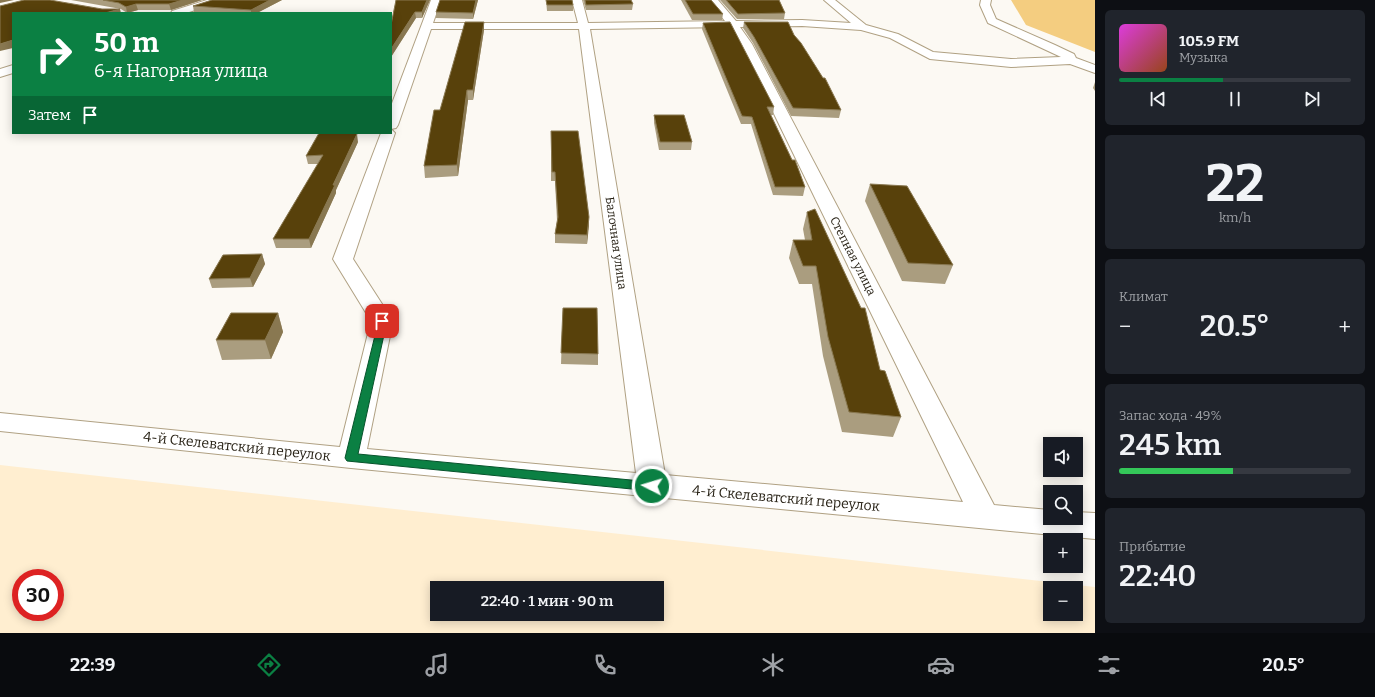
<!DOCTYPE html>
<html lang="ru">
<head>
<meta charset="utf-8">
<style>
	body { margin:0; font-family:Bitter,serif; background:#20242c; color:#f1f3f6; height:100vh; display:flex; flex-direction:column; font-size:15px; white-space:nowrap }
	* { box-sizing:border-box; margin:0 }
	p { font-size:13px; color:#9ea1a6 }
	.icon { flex:none; width:22px; height:22px; fill:none; stroke:currentColor; stroke-width:2; stroke-linecap:round; stroke-linejoin:round }
	.map { position:relative; flex:1; overflow:hidden }
	.details { display:flex; flex-direction:column; gap:10px; padding:10px; background:#0d0f14; width:280px }
	.details>* { flex:none }
	.guide { position:absolute; left:12px; top:12px; width:380px; height:122px; border-radius:0px; box-shadow:0 2px 10px #0003; background:#0b8043; color:#fff; overflow:hidden }
	.tools { position:absolute; left:1043px; top:437px; display:grid; gap:8px }
	.tools a { display:grid; place-items:center; width:40px; height:40px; border-radius:0px; background:#171b24; box-shadow:0 2px 10px #0003; font-size:20px }
	.speed { position:absolute; left:12px; top:569px; display:flex; gap:8px; font-size:20px; font-weight:700; text-align:center }
	.speed>* { display:grid; place-content:center; width:52px; height:52px; border-radius:50%; background:#171b24; box-shadow:0 2px 10px #0003; line-height:1 }
	.speed .limit { border:6px solid #d22; background:#fff; color:#111 }
	.pin { position:absolute; display:grid; place-items:center; width:34px; height:34px; color:#fff; margin:-17px; border-radius:8px; box-shadow:0 2px 6px #0006 }
	.me { position:absolute; width:44px; margin:-22px; rotate:275deg; stroke-linejoin:round; filter:drop-shadow(0 0 3px #0008) }
	.turn { display:flex; align-items:center; gap:14px; height:84px; padding:0 16px; font-size:18px }
	.turn .icon { width:52px; height:52px; stroke-width:2.5 }
	.turn b { display:block; font-size:28px; line-height:34px }
	.then { display:flex; align-items:center; height:38px; padding:0 16px; background:#0003; gap:8px; font-size:15px }
	.big { font-size:30px; font-weight:600; line-height:1.1 }
	.details .card { flex:1; display:flex; flex-direction:column; justify-content:center; gap:6px; min-width:0; padding:0 14px; border-radius:6px; background:#20242c }
	.details .dial { align-items:center; gap:0 }
	.dial b { font-size:52px; line-height:1 }
	.song { display:flex; align-items:center; gap:12px }
	.cover { width:48px; height:48px; border-radius:6px; background:linear-gradient(135deg,hsl(300 70% 55%),hsl(20 70% 35%)) }
	.played { height:4px; border-radius:2px; background:linear-gradient(90deg,#0b8043 45%,#363941 45%) }
	.keys { display:flex; justify-content:space-around; direction:ltr }
	.heat { display:flex; justify-content:space-between; align-items:center; font-size:22px; direction:ltr }
	.charge { height:6px; border-radius:3px; background:linear-gradient(90deg,#34c759 49%,#363941 0) }
	.trip { position:absolute; left:430px; top:581px; width:234px; height:40px; border-radius:0px; background:#171b24; box-shadow:0 2px 10px #0003; font-weight:600; line-height:40px; text-align:center }
	.tabs { display:flex; height:64px; justify-content:space-around; align-items:center; background:#090b0e; color:#9ea1a6 }
	.tabs .icon { width:28px; height:28px }
	.tabs .on { color:#0b8043 }
	.tabs b { font-size:18px; color:#f1f3f6 }
	main { display:flex; flex:1; min-height:0 }
	.map>svg:first-child { display:block }
	.built { fill:#ffeed0; fill-rule:evenodd }
	.green { fill:#f4cd80 }
	.lines { fill:none; stroke-linecap:round; stroke-linejoin:round }
	.street-casing { stroke:#b0a183; stroke-width:2 }
	.street { fill:#fff; fill-rule:evenodd }
	.wall { fill:#aa9d7f }
	.shaded-wall { fill:#897851 }
	.building { fill:#58410b; stroke:#897851 }
	.route { fill:#0b8043; stroke:#07532c }
	.labels { text-anchor:middle; stroke-width:4; stroke-linejoin:round; paint-order:stroke }
	.street-label { font-size:12px; fill:#292317; stroke:#fff }
	.near-street-label { font-size:14px; fill:#292317; stroke:#fff }
</style>
</head>
<body>
<main>
<div class="map">
<svg width="1095" height="633" viewBox="0 0 1095 633">
	<rect width="100%" height="100%" fill="#fcf9f3"/>
	<path class="built" d="M0,465L1095,587V633H0ZM21,578H55V612H21ZM437,588H657V614H437ZM1050,588H1076V614H1050Z"/>
	<path class="green" d="M1011,0H1095V52L1026,25Z"/>
	<g class="lines">
		<g class="street-casing">
			<g id="street">
				<path d="M207,0H222L220,2L186,13H171L172,11Z"/>
				<path d="M431,0H441L433,23H578L572,0H582L588,23L725,21L708,0H718L736,21L802,20L851,23L824,0H835L866,25L898,34L933,52L1011,59L1061,57L988,23L980,5L981,0H991L990,5L996,19L1055,45L1074,54L1076,58L1095,65V73L1070,64L1011,67L930,59L890,38L861,30L802,26L740,27L752,44L994,505L1050,510V518H1076V512L1095,513V539L351,468L0,431V413L340,447L371,321L333,259L381,133H391V106ZM730,27L740,44L963,502L665,475L590,29ZM431,29H579L636,473L367,449L393,321L353,259L395,133L391,129L396,128L398,125Z"/>
				<path d="M13,65V73L0,77V69Z"/>
			</g>
		</g>
		<use href="#street" class="street"/>
	</g>
	<g class="wall">
		<path d="M71,0H202L171,10H138L127,13L121,9Z"/>
		<path d="M212,0H282L257,13H211L194,12L193,6Z"/>
		<path d="M396,0H430L422,18H416L391,57V25Z"/>
		<path d="M478,0L473,19L436,18V12Z"/>
		<path d="M546,0H572L573,5V11H547Z"/>
		<path d="M583,0H631L633,4L632,10H586Z"/>
		<path d="M681,0H711L723,14L722,20H692Z"/>
		<path d="M720,0H779L785,13L784,19H737Z"/>
		<path d="M484,22V30L473,100H468L458,176L425,178L424,166L440,110Z"/>
		<path d="M744,22L794,35L841,110L839,118L791,116L753,43L743,28Z"/>
		<path d="M703,23L774,107L773,115H771L805,187L803,196L773,195L751,124H741L702,29Z"/>
		<path d="M1095,82V91L1093,88Z"/>
		<path d="M654,115L692,142L691,150H659L654,123Z"/>
		<path d="M551,131L589,217L587,244L555,243V234L557,221L555,181H551Z"/>
		<path d="M358,142L336,190V193L311,248H276L273,239L318,164H308L306,156Z"/>
		<path d="M870,184L953,265L945,284L902,281L865,201Z"/>
		<path d="M807,212L880,370L901,417L893,437L842,432L823,356L812,284H799L789,258L793,240H805L803,229Z"/>
		<path d="M262,254L265,264L253,287L212,288L209,279Z"/>
		<path d="M563,308L598,354V365L561,364Z"/>
		<path d="M278,313L283,332L271,359L222,360L216,340Z"/>
	</g>
	<g class="shaded-wall">
		<path d="M0,0H14L0,3Z"/>
		<path d="M183,0H202L171,10L169,4Z"/>
		<path d="M270,0H282L257,13H251V10Z"/>
		<path d="M427,0H430L422,18V12Z"/>
		<path d="M476,0H478L473,19V13Z"/>
		<path d="M136,4L138,10L127,13L126,7Z"/>
		<path d="M120,9L121,13H105Z"/>
		<path d="M415,12L416,18L391,57V49Z"/>
		<path d="M484,22V30L473,100V90Z"/>
		<path d="M13,40V48L0,51V44Z"/>
		<path d="M467,90L468,100L458,176L457,165Z"/>
		<path d="M357,134L358,142L336,190V193L311,248L309,239L333,185Z"/>
		<path d="M589,217V226L587,244V235Z"/>
		<path d="M262,254L265,264L253,287L250,278Z"/>
		<path d="M278,313L283,332L271,359L265,340Z"/>
	</g>
	<g class="building">
		<path d="M24,0H50L102,9H120L105,13H13V40L0,44V6Z"/>
		<path d="M103,0H183L169,4H136L126,7L119,3Z"/>
		<path d="M212,0H270L251,10L193,6Z"/>
		<path d="M396,0H427L422,12H415L391,49V25Z"/>
		<path d="M440,0H476L473,13L436,12Z"/>
		<path d="M546,0H572L573,5H547Z"/>
		<path d="M585,0H631L633,4L586,5Z"/>
		<path d="M685,0H711L723,14H693Z"/>
		<path d="M726,0H779L785,13L738,14Z"/>
		<path d="M465,22H484L473,90H467L457,165L424,166L434,110H440Z"/>
		<path d="M730,22L774,107H767L792,160H795L805,187H775L752,117L742,116L703,23Z"/>
		<path d="M744,22H788L794,35L801,43L823,78H825L841,110L793,108L754,37Z"/>
		<path d="M654,115H684L692,142H660Z"/>
		<path d="M551,131H578L589,217L587,235L555,234L558,217L555,172H552Z"/>
		<path d="M319,133H355L357,134L333,185H335L309,239H273L323,155L306,156Z"/>
		<path d="M870,184L907,186L953,265L908,263Z"/>
		<path d="M815,209L861,308H865L880,370L885,371L901,417L849,412L828,337L816,266H803L793,240H812L807,212Z"/>
		<path d="M262,254L250,278L209,279L223,255Z"/>
		<path d="M563,308H597L598,354L561,353Z"/>
		<path d="M231,313H278L265,340H216Z"/>
	</g>
	<path class="route" d="M379,319H385L387,321L358,454L652,482L657,483L658,486L657,489L652,491L347,461L345,458Z"/>
	<g class="labels">
		<g class="street-label">
			<text transform="translate(616 243) rotate(82)" y="4">Балочная улица</text>
			<text transform="translate(853 256) rotate(63)" y="4">Степная улица</text>
		</g>
		<g class="near-street-label">
			<text transform="translate(237 446) rotate(6)" y="5">4-й Скелеватский переулок</text>
			<text transform="translate(786 498) rotate(5)" y="5">4-й Скелеватский переулок</text>
		</g>
	</g>
</svg>
<div class="tools">
<a><svg class="icon" aria-label="sound" viewBox="0 0 24 24"><path d="M4 9h4l5-4v14l-5-4H4zM17 9q2 3 0 6"/></svg></a>
<a><svg class="icon" aria-label="search" viewBox="0 0 24 24"><circle cx="10" cy="10" r="6"/><path d="M15 15l6 6"/></svg></a>
<a>+</a>
<a>−</a>
</div>
<div class="speed"><div class="limit">30</div></div>
<div class="pin" style="left:382px;top:321px;background:#d93025"><svg class="icon" aria-label="arrive" viewBox="0 0 24 24"><path d="M6 21V4h12l-3 4 3 4H6"/></svg></div>
<svg class="me" style="left:652px;top:486px" viewBox="-20 -20 40 40"><circle r="17" fill="#0b8043" stroke="#fff" stroke-width="3"/><path d="M0-11L8 9 0 5-8 9z" fill="#fff"/></svg>
<div class="trip">22:40 · 1 мин · 90 m</div>
<div class="guide">
<div class="turn"><svg class="icon" aria-label="right" viewBox="0 0 24 24"><path d="M7 20v-9h11M14 6l5 5-5 5"/></svg><div><b>50 m</b>6-я Нагорная улица</div></div>
<div class="then">Затем<svg class="icon" aria-label="arrive" viewBox="0 0 24 24"><path d="M6 21V4h12l-3 4 3 4H6"/></svg></div>
</div>
</div>
<section class="details">
<div class="card">
<div class="song"><i class="cover"></i><div><b>105.9 FM</b><p>Музыка</p></div></div>
<div class="played"></div>
<div class="keys"><svg class="icon" aria-label="previous" viewBox="0 0 24 24"><path d="M18 5L8 12l10 7zM5 5v14"/></svg><svg class="icon" aria-label="pause" viewBox="0 0 24 24"><path d="M8 5v14M16 5v14"/></svg><svg class="icon" aria-label="next" viewBox="0 0 24 24"><path d="M6 5l10 7-10 7zM19 5v14"/></svg></div>
</div>
<div class="card dial"><b>22</b><p>km/h</p></div>
<div class="card"><p>Климат</p>
<div class="heat"><a>−</a><b class="big">20.5°</b><a>+</a></div>
</div>
<div class="card"><p>Запас хода · 49%</p><b class="big">245 km</b><div class="charge"></div></div>
<div class="card"><p>Прибытие</p><b class="big">22:40</b></div>
</section>
</main>
<nav class="tabs">
<b>22:39</b>
<svg class="icon on" aria-label="directions" viewBox="0 0 24 24"><path d="M12 3l9 9-9 9-9-9zM9 14v-3h6M13 9l2 2-2 2"/></svg>
<svg class="icon" aria-label="music" viewBox="0 0 24 24"><path d="M9 18V5l10-2v13"/><circle cx="6" cy="18" r="3"/><circle cx="16" cy="16" r="3"/></svg>
<svg class="icon" aria-label="phone" viewBox="0 0 24 24"><path d="M5 4h4l2 5-3 2q2 4 5 5l2-3 5 2v4C11 20 4 13 5 4z"/></svg>
<svg class="icon" aria-label="climate" viewBox="0 0 24 24"><path d="M12 3v18M4 7l16 10M4 17L20 7"/></svg>
<svg class="icon" aria-label="car" viewBox="0 0 24 24"><path d="M5 17H2v-5l4-1 3-4h7l3 4 3 1v5h-3M9 17h6M6 11h13"/><circle cx="7" cy="17" r="2"/><circle cx="17" cy="17" r="2"/></svg>
<svg class="icon" aria-label="filters" viewBox="0 0 24 24"><path d="M4 7h16M4 17h16"/><circle cx="9" cy="7" r="2"/><circle cx="15" cy="17" r="2"/></svg>
<b>20.5°</b>
</nav>
</body>
</html>
